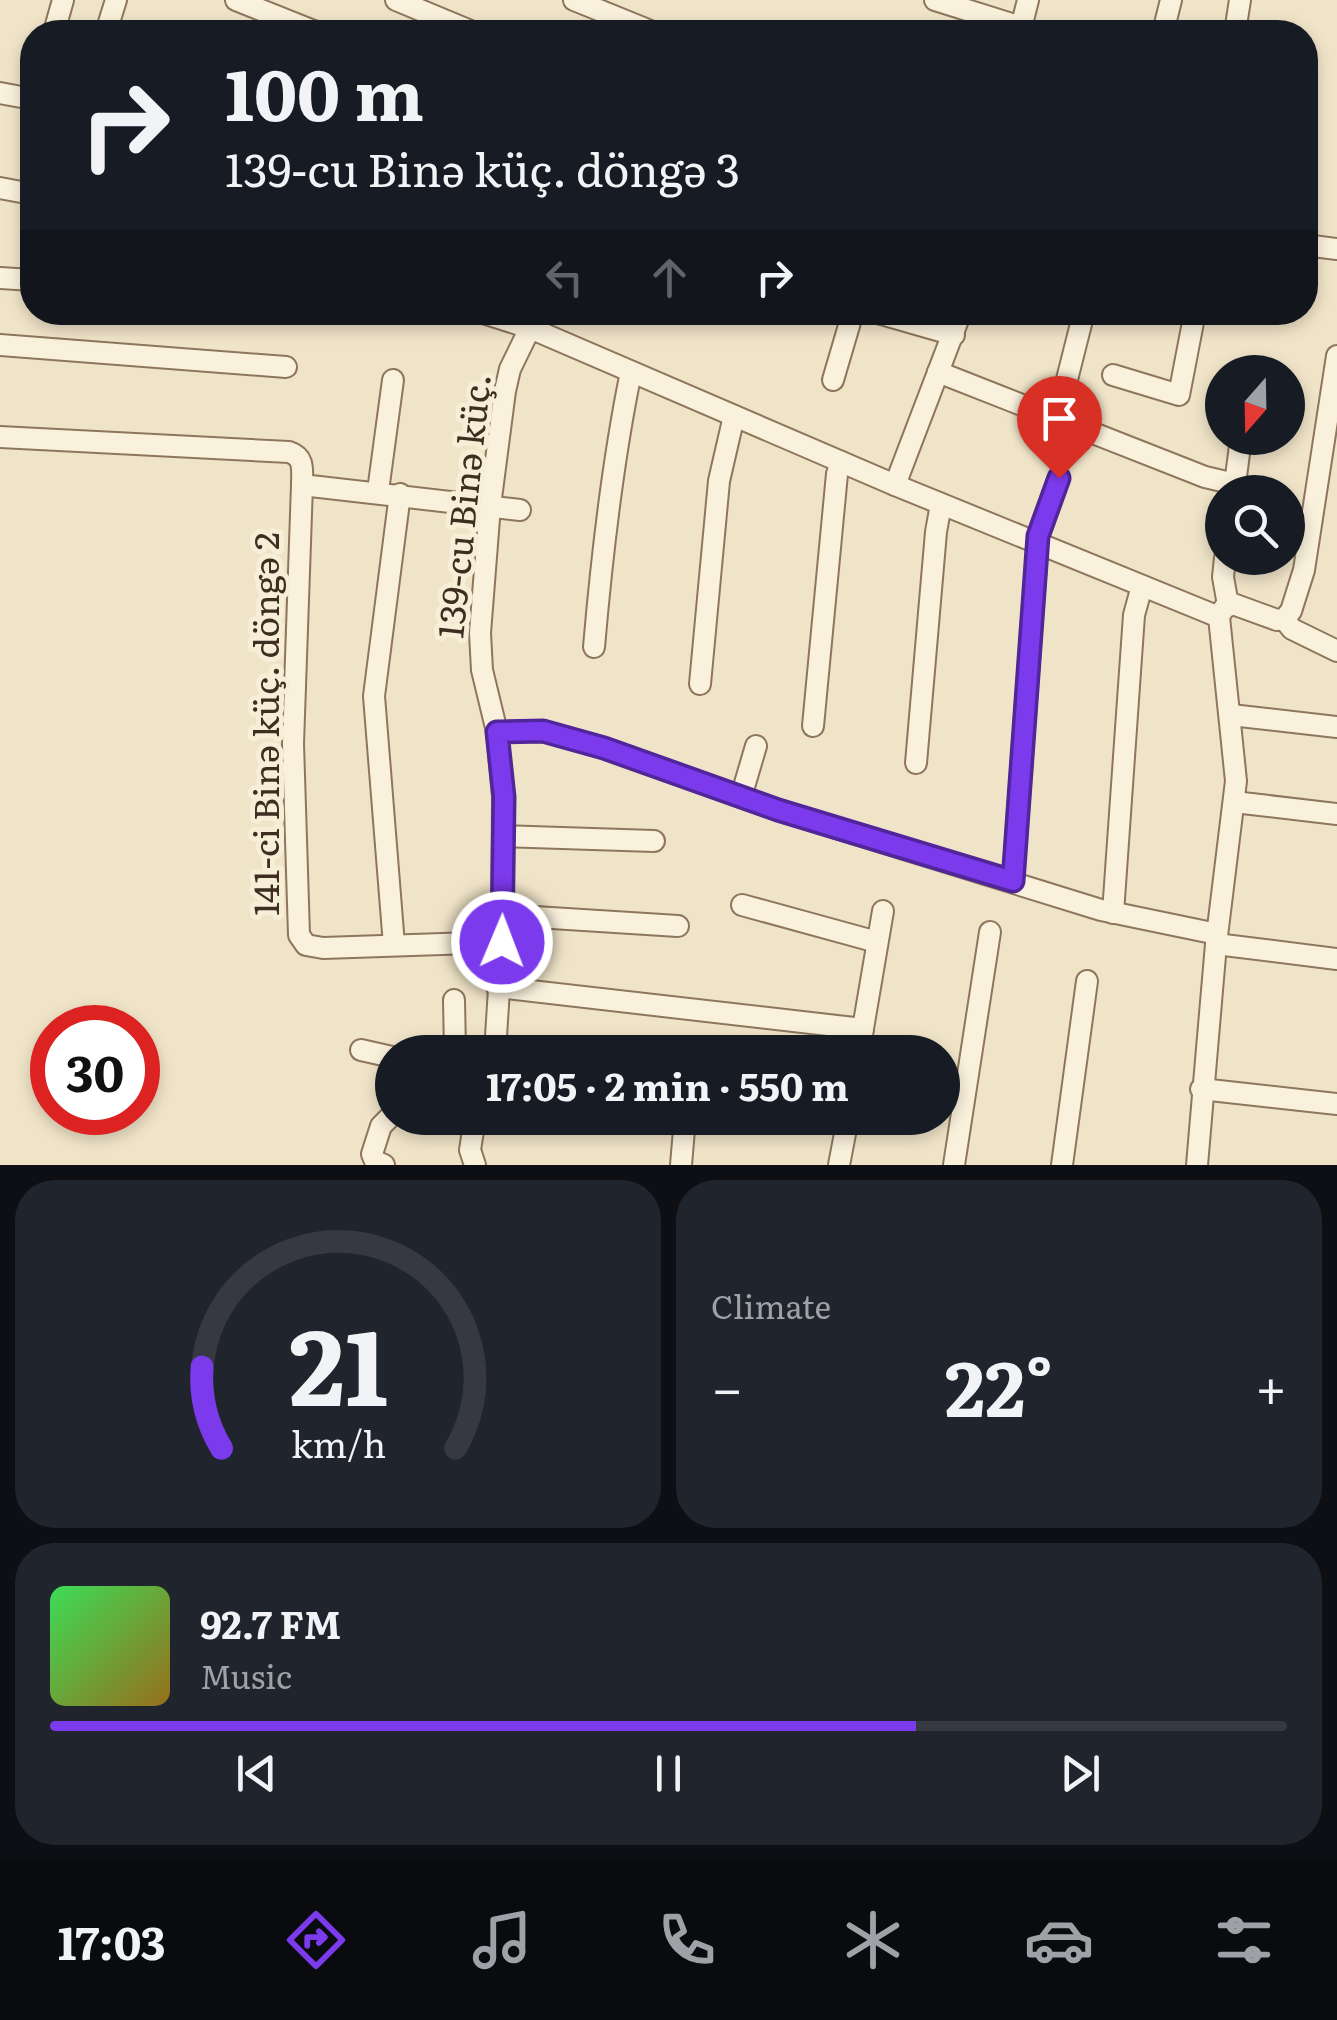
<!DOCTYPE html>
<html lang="en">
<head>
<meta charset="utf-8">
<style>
	body { margin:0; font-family:Literata,serif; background:#20242c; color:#f1f3f6; height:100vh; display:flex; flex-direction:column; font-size:38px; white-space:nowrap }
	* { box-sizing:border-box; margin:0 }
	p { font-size:32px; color:#9ea1a6 }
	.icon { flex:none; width:55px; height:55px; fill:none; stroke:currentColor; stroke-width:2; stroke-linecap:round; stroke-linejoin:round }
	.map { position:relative; height:1165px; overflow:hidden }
	.details { display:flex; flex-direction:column; gap:15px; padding:15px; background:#0d0f14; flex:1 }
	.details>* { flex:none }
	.hud { position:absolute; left:20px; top:20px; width:1298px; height:305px; border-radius:40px; box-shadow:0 5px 15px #0003; background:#171b24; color:#f1f3f6; overflow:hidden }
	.needle { width:65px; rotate:200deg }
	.fabs { position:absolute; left:1205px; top:355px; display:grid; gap:20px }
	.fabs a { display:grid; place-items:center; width:100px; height:100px; border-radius:50%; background:#171b24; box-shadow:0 5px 15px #0003; font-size:50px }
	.speed { position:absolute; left:30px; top:1005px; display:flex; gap:20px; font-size:50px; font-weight:700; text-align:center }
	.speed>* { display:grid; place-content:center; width:130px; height:130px; border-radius:50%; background:#171b24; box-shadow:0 5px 15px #0003; line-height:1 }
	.speed .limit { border:15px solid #d22; background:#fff; color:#111 }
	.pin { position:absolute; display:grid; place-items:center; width:85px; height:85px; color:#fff; margin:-102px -42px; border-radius:50% 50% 50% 0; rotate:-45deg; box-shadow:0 0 10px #0007 }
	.pin .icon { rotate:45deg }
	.me { position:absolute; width:110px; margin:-55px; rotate:1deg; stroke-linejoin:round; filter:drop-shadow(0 0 8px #0008) }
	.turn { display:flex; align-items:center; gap:35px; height:210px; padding:0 40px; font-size:45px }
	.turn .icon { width:130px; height:130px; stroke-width:2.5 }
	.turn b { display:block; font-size:70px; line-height:85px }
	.lanes { display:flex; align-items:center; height:95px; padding:0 40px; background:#0003; justify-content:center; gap:50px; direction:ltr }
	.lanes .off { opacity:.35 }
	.big { font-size:75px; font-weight:700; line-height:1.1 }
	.details .widget { flex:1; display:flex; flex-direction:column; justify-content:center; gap:15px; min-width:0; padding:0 35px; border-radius:40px; background:#20242c }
	.details .dial { align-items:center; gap:0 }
	.dial svg { height:260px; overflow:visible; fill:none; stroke:#363941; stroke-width:7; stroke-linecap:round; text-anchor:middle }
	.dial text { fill:#f1f3f6; stroke:none }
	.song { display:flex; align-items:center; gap:30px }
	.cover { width:120px; height:120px; border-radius:15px; background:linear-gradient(135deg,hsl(130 70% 55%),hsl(40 70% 35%)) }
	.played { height:10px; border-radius:5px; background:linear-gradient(90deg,#7c3aed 70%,#363941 70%) }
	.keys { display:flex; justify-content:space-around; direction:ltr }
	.heat { display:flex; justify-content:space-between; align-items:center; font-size:55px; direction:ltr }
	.details .tiles { flex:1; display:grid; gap:15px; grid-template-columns:1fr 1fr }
	.widget:last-child { grid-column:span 2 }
	.trip { position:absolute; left:375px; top:1035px; width:585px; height:100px; border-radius:50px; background:#171b24; box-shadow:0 5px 15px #0003; font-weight:700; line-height:100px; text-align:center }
	.dock { display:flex; height:160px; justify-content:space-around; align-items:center; background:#090b0e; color:#9ea1a6 }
	.dock .icon { width:70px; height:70px }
	.dock .selected { color:#7c3aed }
	.dock b { font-size:45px; color:#f1f3f6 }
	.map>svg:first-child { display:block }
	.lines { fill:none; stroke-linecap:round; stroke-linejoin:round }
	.minor-casing { stroke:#8d765c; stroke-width:24 }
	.minor { stroke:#faf1dc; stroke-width:20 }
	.route-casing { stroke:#51269a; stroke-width:25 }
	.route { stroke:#7c3aed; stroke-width:18 }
	.labels { text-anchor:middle; stroke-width:10; stroke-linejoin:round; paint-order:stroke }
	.street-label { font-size:35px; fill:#3d2e20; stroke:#f7eed8 }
</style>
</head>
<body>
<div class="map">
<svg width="1337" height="1165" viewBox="0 0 1337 1165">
	<rect width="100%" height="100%" fill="#f0e4c8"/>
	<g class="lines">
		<g class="minor-casing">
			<g id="minor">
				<path d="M236,0L316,32"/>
				<path d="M396,0L473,32"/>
				<path d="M574,0L653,32"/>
				<path d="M935,0L1021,27"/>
				<path d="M54,32L63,0"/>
				<path d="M106,32L116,0"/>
				<path d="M1020,32L1028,0"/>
				<path d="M1163,32L1171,0"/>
				<path d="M1235,32L1240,0"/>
				<path d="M0,93L32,99"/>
				<path d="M0,188L32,194"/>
				<path d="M1305,245L1337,249"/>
				<path d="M0,278L32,280"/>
				<path d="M480,312L530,328L895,485L1219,617"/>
				<path d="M874,312L954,335"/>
				<path d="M0,345L286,367"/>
				<path d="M938,372L1205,477L1235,484"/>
				<path d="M1113,375L1179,395L1195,312"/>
				<path d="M833,380L853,312"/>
				<path d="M1057,419L1084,312"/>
				<path d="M0,437L289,452C305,457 302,470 302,485L520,510"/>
				<path d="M302,485L293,744L299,935L306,945L323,948L502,942"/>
				<path d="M895,485L961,312"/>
				<path d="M378,491L393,380"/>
				<path d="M1234,492L1241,438"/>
				<path d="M1225,558L1223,577L1228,605"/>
				<path d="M1284,619L1292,629L1337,651"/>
				<path d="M594,647C602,554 612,464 631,372"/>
				<path d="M700,684L719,481L734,416"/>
				<path d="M1231,715L1337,727"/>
				<path d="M813,726L837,474L841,462"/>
				<path d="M497,732L543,731L604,748L778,810L1101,910L1217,934"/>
				<path d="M916,763L936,532L941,504"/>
				<path d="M741,797L756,746"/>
				<path d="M1234,802L1337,814"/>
				<path d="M504,836L654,841"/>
				<path d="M1013,881L1038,537L1059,478"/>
				<path d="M742,905L877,942"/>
				<path d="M1113,913L1134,615L1142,586"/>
				<path d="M503,915L678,926"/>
				<path d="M1216,944L1337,959"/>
				<path d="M394,945L374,696L400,494"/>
				<path d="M497,987L863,1029"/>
				<path d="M454,1000L455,1052"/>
				<path d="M361,1050L392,1057"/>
				<path d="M495,1052L502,942L503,797L497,732L482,670L480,633L490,506L505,391L510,369L530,328"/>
				<path d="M859,1052L883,911"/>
				<path d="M1201,1089L1337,1104"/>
				<path d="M475,1118L470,1150L475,1165"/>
				<path d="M653,1118L684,1122"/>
				<path d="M384,1165L375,1161L372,1154L381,1126L392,1115"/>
				<path d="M681,1165L685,1118"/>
				<path d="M839,1165L848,1118"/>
				<path d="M954,1165L990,932"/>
				<path d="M1062,1165L1087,981"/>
				<path d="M1197,1165L1216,944L1236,781L1219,617L1224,608L1233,604L1277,620L1284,619L1291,611L1304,570L1337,356"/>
			</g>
		</g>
		<use href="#minor" class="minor"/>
	</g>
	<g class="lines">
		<g class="route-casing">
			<path id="route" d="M502,942L504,797L497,732L543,731L604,748L778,810L1013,881L1038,536L1059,478"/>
		</g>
		<use href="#route" class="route"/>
	</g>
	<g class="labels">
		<g class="street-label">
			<text transform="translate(465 506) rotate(-84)" y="12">139-cu Binə küç.</text>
			<text transform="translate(267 724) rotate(-90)" y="12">141-ci Binə küç. döngə 2</text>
		</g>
	</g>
</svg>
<div class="fabs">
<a><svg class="needle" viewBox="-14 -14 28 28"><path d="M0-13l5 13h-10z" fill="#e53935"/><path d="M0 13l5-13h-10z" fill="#9ea1a6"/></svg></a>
<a><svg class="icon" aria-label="search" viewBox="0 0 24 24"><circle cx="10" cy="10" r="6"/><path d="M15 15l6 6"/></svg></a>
</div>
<div class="speed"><div class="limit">30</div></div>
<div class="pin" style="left:1059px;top:478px;background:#d93025"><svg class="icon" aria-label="arrive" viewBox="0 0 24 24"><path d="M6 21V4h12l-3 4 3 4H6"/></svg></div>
<svg class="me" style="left:502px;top:942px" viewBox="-20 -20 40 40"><circle r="17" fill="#7c3aed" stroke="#fff" stroke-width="3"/><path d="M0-11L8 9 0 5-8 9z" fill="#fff"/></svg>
<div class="trip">17:05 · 2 min · 550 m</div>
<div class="hud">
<div class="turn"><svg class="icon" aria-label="right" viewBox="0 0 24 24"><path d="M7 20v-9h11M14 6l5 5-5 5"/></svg><div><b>100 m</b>139-cu Binə küç. döngə 3</div></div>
<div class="lanes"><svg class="icon off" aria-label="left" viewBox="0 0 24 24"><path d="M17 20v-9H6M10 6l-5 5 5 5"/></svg><svg class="icon off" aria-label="ahead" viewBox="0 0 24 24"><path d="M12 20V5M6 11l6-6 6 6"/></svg><svg class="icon" aria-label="right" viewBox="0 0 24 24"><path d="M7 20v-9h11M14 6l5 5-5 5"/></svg></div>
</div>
</div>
<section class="details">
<div class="tiles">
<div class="widget dial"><svg viewBox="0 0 100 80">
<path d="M14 69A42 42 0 1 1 86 69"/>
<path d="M14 69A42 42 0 0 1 8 44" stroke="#7c3aed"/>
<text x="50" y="56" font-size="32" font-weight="700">21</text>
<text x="50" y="72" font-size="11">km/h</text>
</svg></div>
<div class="widget"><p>Climate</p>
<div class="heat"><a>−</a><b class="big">22°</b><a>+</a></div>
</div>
<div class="widget">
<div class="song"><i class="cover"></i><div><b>92.7 FM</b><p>Music</p></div></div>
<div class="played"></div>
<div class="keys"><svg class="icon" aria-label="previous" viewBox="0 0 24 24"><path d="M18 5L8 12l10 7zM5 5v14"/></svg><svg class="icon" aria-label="pause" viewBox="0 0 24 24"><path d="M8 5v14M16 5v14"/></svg><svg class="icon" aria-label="next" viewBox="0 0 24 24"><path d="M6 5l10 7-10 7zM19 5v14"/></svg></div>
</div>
</div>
</section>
<nav class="dock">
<b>17:03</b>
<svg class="icon selected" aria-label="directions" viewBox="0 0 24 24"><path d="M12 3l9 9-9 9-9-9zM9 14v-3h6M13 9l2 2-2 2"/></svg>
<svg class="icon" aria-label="music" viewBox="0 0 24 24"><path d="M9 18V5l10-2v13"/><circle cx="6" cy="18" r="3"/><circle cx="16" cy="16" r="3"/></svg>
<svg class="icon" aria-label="phone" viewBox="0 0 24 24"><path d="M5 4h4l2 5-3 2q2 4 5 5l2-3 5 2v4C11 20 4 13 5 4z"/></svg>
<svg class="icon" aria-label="climate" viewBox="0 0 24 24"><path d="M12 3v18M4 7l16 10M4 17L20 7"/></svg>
<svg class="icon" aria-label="car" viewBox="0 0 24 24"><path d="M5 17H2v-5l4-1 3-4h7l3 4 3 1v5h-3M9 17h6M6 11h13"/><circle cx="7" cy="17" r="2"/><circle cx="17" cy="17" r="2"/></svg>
<svg class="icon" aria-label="filters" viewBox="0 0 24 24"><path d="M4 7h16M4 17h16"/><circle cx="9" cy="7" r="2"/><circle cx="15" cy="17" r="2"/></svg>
</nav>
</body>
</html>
